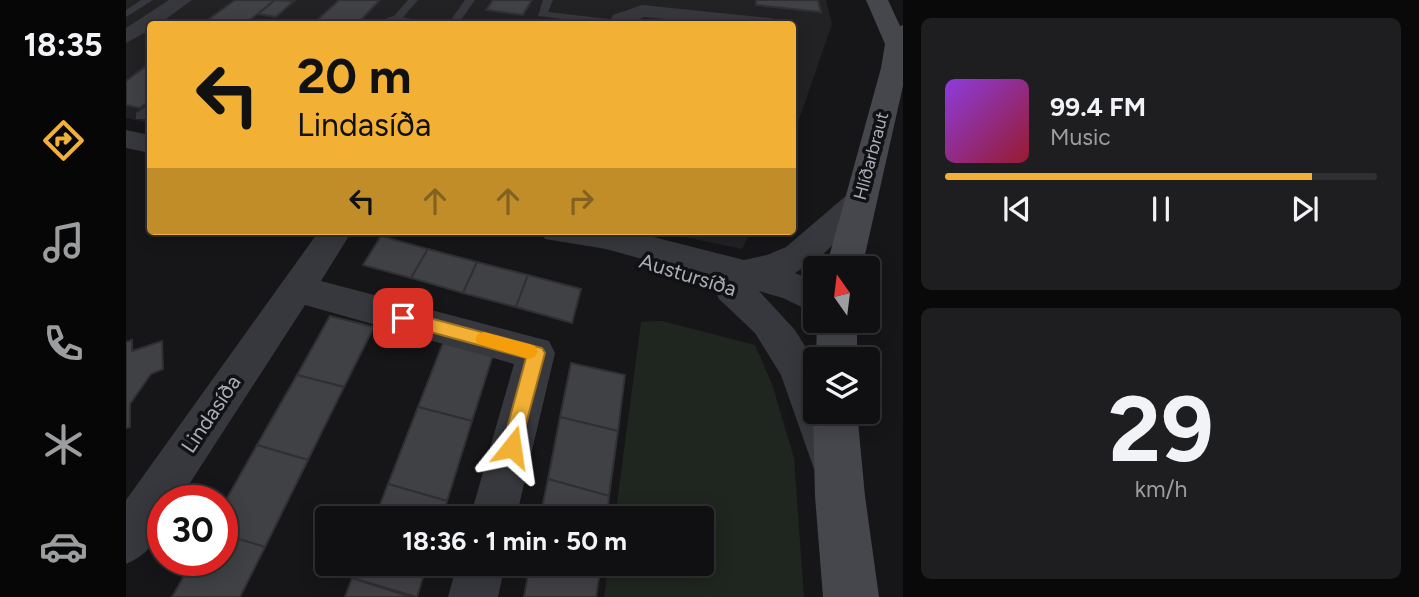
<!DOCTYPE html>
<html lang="en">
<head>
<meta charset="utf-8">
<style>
	body { margin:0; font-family:Figtree,sans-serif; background:#1e1e20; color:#f1f3f6; height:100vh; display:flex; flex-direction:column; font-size:26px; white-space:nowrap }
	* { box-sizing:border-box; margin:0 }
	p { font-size:23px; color:#9c9d9f }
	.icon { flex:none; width:38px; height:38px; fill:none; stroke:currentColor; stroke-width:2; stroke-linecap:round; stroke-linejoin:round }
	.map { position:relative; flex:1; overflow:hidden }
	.drawer { display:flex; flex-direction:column; gap:18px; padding:18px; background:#09090a; width:516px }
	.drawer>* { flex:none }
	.banner { position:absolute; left:21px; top:21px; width:649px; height:214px; border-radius:7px; box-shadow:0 4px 18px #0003,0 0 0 2px #303032; background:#f2b134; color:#111; overflow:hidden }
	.needle { width:46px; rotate:346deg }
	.tools { position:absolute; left:677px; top:256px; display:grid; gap:14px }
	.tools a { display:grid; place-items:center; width:77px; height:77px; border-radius:7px; background:#101012; box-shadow:0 4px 18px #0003,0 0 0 2px #303032; font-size:35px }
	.speed { position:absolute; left:21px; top:485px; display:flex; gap:14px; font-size:35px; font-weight:700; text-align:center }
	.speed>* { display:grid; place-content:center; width:91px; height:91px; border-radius:50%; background:#101012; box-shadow:0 4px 18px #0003,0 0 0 2px #303032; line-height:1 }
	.speed .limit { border:10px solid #d22; background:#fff; color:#111 }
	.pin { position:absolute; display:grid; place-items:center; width:60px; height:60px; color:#fff; margin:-30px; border-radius:14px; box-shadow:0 4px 10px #0006 }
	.me { position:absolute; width:77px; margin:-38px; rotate:15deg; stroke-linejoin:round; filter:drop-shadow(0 0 5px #0008) }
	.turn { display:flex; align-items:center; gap:24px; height:147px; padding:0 35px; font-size:32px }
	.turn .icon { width:91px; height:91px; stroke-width:2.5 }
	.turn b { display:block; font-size:49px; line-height:60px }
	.lanes { display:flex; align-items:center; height:66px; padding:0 35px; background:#0003; justify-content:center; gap:35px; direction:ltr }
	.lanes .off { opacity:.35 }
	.drawer .card { flex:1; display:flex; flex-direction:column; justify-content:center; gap:10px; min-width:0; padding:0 24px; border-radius:10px; background:#1e1e20 }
	.drawer .dial { align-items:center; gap:0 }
	.dial b { font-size:91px; line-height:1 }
	.song { display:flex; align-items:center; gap:21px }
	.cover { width:84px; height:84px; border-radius:10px; background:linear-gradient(135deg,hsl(270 70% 55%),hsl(350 70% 35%)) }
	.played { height:7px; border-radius:4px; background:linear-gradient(90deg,#f2b134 85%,#303032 85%) }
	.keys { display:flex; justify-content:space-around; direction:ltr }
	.trip { position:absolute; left:189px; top:506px; width:399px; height:70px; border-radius:7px; background:#101012; box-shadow:0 4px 18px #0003,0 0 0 2px #303032; font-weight:700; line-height:70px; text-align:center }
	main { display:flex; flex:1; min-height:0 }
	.dock { display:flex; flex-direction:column; width:126px; justify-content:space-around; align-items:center; background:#060607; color:#9c9d9f }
	.dock .icon { width:49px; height:49px }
	.dock .current { color:#f2b134 }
	.dock b { font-size:32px; color:#f1f3f6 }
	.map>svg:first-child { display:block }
	.built { fill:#222225 }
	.green { fill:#1e261f }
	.building { fill:#404145; stroke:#303034; stroke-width:2 }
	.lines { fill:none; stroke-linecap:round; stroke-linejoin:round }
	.lane { fill:#37383d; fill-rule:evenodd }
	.street { fill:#37383d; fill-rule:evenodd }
	.secondary { fill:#45474d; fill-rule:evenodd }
	.route { fill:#f2b134; stroke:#9d7322; stroke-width:2 }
	.slow { fill:#f59e0b }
	.labels { text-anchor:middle; stroke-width:7; stroke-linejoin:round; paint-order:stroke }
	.far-street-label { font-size:18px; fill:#a8adb8; stroke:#111113 }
	.street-label { font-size:21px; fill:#a8adb8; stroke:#111113 }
</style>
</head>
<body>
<main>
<nav class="dock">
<b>18:35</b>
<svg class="icon current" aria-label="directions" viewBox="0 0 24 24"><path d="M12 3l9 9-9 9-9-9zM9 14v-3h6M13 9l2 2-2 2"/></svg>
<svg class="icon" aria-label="music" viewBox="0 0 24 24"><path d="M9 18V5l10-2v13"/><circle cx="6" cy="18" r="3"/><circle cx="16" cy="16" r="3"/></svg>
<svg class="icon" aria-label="phone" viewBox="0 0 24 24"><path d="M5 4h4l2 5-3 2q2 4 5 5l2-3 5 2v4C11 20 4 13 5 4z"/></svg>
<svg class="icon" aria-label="climate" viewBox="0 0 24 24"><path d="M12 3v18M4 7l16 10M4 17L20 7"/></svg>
<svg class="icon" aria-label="car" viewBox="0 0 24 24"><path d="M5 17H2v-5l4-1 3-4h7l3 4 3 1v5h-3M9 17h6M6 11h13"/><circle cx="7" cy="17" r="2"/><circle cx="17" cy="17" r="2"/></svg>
</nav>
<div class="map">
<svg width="777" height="597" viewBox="0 0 777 597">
	<rect width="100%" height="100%" fill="#161618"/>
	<g class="built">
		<path d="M0,0H700L706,24L667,137V24H24V123L0,118Z"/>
		<path d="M530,231H625L616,249Z"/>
	</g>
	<path class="green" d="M536,321L629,345L646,384L668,458L678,597H478L483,564H576V518H489L515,322Z"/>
	<g class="building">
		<path d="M109,0H149L119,24H76Z"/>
		<path d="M149,0L168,1L150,17L132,14Z"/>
		<path d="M213,0H254L231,24L190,21Z"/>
		<path d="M367,0H406L397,15L360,10Z"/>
		<path d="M630,0H692L695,12L630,5Z"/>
		<path d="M24,63V100L14,108L0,105V81Z"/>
		<path d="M255,236L302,249L285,278L237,265Z"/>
		<path d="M302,249L351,262L337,293L285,278Z"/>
		<path d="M351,262L402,275L390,307L337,293Z"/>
		<path d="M402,275L455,289L446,323L390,307Z"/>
		<path d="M204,316L248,327L218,387L171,375Z"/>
		<path d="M6,340V351L36,341L37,369L25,374L4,404V427L0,428V342Z"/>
		<path d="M317,343L367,355L346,421L292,407Z"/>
		<path d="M445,363L499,375L492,431L434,417Z"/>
		<path d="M171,375L218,387L182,460L131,445Z"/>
		<path d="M292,407L346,421L321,501L262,484Z"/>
		<path d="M434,417L492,431L483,496L422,479Z"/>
		<path d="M131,445L182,460L139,547L96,534V507Z"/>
		<path d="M422,479L483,496L481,518H414Z"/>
		<path d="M262,484L321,501L316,518H249Z"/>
		<path d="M96,534L139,547L114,597H46L67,560H96Z"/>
		<path d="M232,564H301L291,597L226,578Z"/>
		<path d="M404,564H448L474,571L470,597H398Z"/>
		<path d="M226,578L285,597H219Z"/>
	</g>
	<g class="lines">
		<g class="lane">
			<path d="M15,0H27L0,17V10Z"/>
			<path d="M282,0H292L271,24H261Z"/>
			<path d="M339,0H349L332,24H322Z"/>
			<path d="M417,0H427L422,12L492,20L497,23L479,24L412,16Z"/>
			<path d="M24,104V114L20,119H10V113Z"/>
		</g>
		<g class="street">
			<path d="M43,0H66L33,24H24V30L0,43V28Z"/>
			<path d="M516,5L644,18L651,20L654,24H588L518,17L502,24H482L487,15Z"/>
			<path d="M268,16L292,20L295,24H259L258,22L261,18Z"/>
			<path d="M0,130L24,135V153L0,148Z"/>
			<path d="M733,191L744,194L748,202L744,210L695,256L669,273L690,282V314L657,298L633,291L669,330L690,364V411H710L725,454L718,469L703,476L688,469L655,375L629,333L593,299L588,289L592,280L480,249L419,239L414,231H504L618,260L641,255L660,247L722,194Z"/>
			<path d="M193,231H226L195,281L423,341L429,353L390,518H344L388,364L179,305L53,500H37C37,530 29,552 0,564V500Z"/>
			<path d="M331,564H379L372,597H322Z"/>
		</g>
		<g class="secondary">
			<path d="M740,0H762L774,26L777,25V86L736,268H700L755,68L759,44Z"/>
			<path d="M691,320H731V359L690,360Z"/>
			<path d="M690,404V411H731L739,496L753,597H697L689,496L687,411Z"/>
		</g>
	</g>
	<path class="route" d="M277,311L416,348L419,353L392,454L386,457L379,454L376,447L400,358L271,323L269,318L271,313Z"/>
	<path class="slow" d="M358,332L403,344L409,346L412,351L409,357L403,359L352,344L349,339L352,334Z"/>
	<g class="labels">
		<g class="far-street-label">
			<text transform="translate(745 156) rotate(-75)" y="6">Hlíðarbraut</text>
		</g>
		<g class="street-label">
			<text transform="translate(562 275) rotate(17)" y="7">Austursíða</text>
			<text transform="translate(85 414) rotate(-56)" y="7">Lindasíða</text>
		</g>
	</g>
</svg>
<div class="tools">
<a><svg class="needle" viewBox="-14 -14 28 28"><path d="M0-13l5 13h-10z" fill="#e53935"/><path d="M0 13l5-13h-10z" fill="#9c9d9f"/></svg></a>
<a><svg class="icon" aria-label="layers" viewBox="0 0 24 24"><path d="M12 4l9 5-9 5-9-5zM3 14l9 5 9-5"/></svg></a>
</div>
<div class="speed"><div class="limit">30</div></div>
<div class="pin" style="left:277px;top:318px;background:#d93025"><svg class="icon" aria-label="arrive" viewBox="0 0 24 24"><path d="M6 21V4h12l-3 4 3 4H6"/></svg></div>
<svg class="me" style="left:386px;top:447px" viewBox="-20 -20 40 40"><path d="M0-17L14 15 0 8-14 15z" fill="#f2b134" stroke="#fff" stroke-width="4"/></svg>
<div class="trip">18:36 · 1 min · 50 m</div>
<div class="banner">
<div class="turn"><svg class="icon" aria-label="left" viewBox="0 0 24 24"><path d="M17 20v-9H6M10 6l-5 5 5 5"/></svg><div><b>20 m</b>Lindasíða</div></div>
<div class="lanes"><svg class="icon" aria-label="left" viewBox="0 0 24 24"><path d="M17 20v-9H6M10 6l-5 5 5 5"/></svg><svg class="icon off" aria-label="ahead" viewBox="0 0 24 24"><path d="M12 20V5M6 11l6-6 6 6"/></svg><svg class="icon off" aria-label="ahead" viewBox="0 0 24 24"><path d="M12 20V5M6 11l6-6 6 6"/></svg><svg class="icon off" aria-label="right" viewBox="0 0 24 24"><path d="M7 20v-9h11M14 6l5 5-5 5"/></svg></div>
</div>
</div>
<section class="drawer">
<div class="card">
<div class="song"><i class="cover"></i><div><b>99.4 FM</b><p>Music</p></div></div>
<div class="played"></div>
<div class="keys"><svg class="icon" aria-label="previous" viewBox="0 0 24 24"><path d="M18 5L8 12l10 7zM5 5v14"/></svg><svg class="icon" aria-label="pause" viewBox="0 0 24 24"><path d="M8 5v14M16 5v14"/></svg><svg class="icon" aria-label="next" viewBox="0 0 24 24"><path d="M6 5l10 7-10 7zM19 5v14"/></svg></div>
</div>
<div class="card dial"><b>29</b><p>km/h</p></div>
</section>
</main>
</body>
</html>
